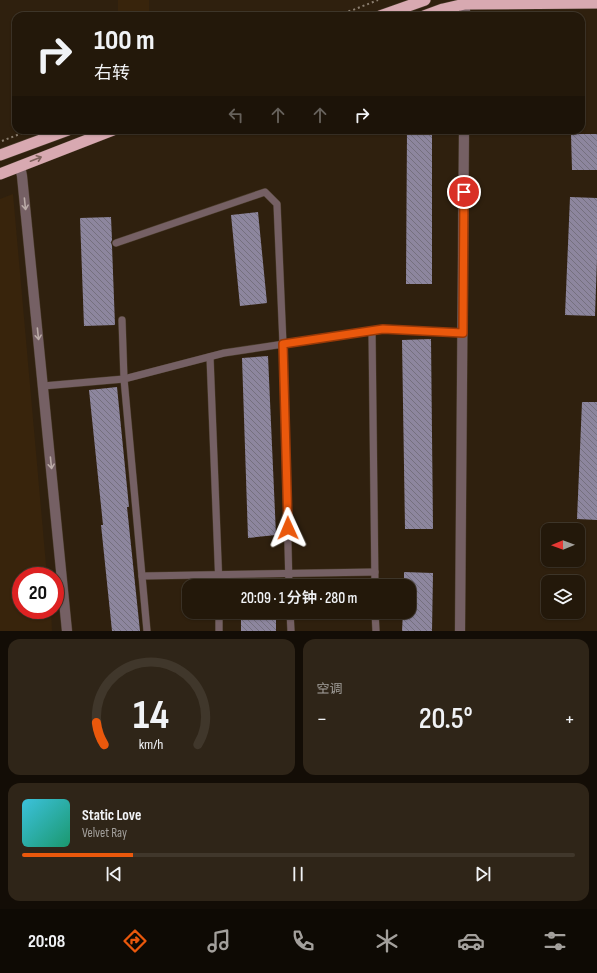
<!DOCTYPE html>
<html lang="zh">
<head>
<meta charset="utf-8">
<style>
	body { margin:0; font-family:"Sofia Sans Condensed","Noto Sans SC",sans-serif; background:#2f2518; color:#f1f3f6; height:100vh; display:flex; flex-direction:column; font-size:15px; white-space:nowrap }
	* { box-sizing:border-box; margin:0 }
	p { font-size:13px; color:#a3a09c }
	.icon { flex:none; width:22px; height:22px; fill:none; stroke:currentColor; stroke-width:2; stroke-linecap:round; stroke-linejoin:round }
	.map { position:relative; height:631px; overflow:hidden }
	.drawer { display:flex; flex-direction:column; gap:8px; padding:8px; background:#130d06; flex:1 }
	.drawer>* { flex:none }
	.hud { position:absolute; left:12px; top:12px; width:573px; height:122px; border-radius:12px; box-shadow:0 1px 3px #0004,0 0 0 1px #40372b; background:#23180a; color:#f1f3f6; overflow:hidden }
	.needle { width:26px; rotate:269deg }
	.controls { position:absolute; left:541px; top:523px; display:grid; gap:8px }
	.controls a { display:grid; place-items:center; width:44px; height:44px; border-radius:8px; background:#23180a; box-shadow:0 1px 3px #0004,0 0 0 1px #40372b; font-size:20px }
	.speed { position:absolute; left:12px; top:567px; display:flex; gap:8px; font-size:20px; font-weight:700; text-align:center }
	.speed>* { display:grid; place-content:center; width:52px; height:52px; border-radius:50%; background:#23180a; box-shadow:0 1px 3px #0004,0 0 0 1px #40372b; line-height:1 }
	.speed .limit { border:6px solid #d22; background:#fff; color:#111 }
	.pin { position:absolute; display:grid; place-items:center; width:34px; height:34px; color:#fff; margin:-17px; border:2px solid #fff; border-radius:50%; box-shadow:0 1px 4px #0007 }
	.me { position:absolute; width:44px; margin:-22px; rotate:359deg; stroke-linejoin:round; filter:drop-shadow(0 0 3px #0008) }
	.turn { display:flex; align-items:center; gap:14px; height:84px; padding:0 16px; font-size:18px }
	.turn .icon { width:52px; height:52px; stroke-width:2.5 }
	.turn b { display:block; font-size:28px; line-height:34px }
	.lanes { display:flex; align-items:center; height:38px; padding:0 16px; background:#0003; justify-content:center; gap:20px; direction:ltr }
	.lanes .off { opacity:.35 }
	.big { font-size:30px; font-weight:600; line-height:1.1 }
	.drawer .tile { flex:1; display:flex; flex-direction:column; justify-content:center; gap:6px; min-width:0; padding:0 14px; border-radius:12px; background:#2f2518 }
	.drawer .dial { align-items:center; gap:0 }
	.dial svg { height:104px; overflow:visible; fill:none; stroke:#40372b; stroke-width:7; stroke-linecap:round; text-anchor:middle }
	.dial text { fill:#f1f3f6; stroke:none }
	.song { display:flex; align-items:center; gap:12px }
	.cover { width:48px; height:48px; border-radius:6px; background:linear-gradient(135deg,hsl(190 70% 55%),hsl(160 70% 35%)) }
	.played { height:4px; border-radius:2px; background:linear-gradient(90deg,#ea580c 20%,#40372b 20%) }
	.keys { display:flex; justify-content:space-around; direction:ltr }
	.heat { display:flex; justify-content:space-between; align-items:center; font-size:22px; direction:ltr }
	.drawer .tiles { flex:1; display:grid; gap:8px; grid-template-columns:1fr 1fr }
	.tile:last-child { grid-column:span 2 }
	.trip { position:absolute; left:182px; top:579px; width:234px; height:40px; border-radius:12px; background:#23180a; box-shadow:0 1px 3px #0004,0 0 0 1px #40372b; font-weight:600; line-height:40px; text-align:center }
	.tab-bar { display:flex; height:64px; justify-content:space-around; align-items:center; background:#0e0a04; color:#a3a09c }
	.tab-bar .icon { width:28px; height:28px }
	.tab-bar .active { color:#ea580c }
	.tab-bar b { font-size:18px; color:#f1f3f6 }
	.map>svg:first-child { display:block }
	.built { fill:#38240c }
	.building { fill:url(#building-back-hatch) }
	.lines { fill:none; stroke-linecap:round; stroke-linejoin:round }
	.service-casing { stroke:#4a3c2b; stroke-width:8 }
	.tertiary-casing { stroke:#4a3c2b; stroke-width:11 }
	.trunk-casing { stroke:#4a3c2b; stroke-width:12 }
	.path { stroke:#8c7f70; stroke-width:2; stroke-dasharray:2 3; stroke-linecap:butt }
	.service { stroke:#756064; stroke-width:7 }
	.tertiary { stroke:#756064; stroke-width:10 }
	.trunk { stroke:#d8a9b1; stroke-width:11 }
	.oneway { stroke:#7e605b }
	.oneway2 { stroke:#baaba7 }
	.route-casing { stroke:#983908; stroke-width:10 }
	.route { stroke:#ea580c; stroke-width:7 }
</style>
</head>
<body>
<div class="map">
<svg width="597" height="631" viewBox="0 0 597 631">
	<defs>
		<pattern id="building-back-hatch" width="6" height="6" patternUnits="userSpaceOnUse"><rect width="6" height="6" fill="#8d869e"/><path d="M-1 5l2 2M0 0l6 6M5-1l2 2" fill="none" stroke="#75707e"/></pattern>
	</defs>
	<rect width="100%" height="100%" fill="#2f200e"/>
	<g class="built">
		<rect x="118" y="0" width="31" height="16"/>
		<path d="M13,194L47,576H21V610H51L52,631H0V199Z"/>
	</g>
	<g class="building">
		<path d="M407,130H432V284H406Z"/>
		<path d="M571,134H597V170H572Z"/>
		<path d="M570,197L597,198V259L595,316L565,315Z"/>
		<path d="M258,212L267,303L240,306L231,215Z"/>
		<path d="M111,217L112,240L111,242L112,246L115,325L84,326L80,218Z"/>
		<path d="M431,339L433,529H405L402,340Z"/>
		<path d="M268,356L276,535L248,538L242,358Z"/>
		<path d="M117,387L129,507H127L140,631H112L101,525H103L89,390Z"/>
		<path d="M582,402H597V520L577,519Z"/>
		<path d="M404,572L433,573L432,631H402L403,612H409V586H404Z"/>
		<rect x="241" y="612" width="35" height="19"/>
	</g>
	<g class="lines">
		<g class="service-casing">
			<g id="service">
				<path d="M116,243L265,192L277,204L283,344L289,586"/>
				<path d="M122,320L124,379L147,631"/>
				<path d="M372,331L375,586"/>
				<path d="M210,357L219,586"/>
				<path d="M43,386L124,379L224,353L383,329L463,333"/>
				<path d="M142,576L375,572"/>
				<path d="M290,612L291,631"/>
				<path d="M375,612L376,631"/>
				<path d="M219,631V612"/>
			</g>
		</g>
		<g class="tertiary-casing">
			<g id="tertiary">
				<path d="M465,16V4"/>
				<path d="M20,166L22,176L67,631"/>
				<path d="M460,631L464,130"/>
			</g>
		</g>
		<g class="trunk-casing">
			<g id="trunk">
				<path d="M380,16L425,0"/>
				<path d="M424,16L443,9L465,4L597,3"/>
				<path d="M0,155L68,130"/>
				<path d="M0,174L113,130"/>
			</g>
		</g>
		<g class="path">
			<path d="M329,16L353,10L378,0"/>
			<path d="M2,141L30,130"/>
		</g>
		<use href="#service" class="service"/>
		<use href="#tertiary" class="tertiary"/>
		<use href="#trunk" class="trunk"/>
	</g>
	<defs><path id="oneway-shaft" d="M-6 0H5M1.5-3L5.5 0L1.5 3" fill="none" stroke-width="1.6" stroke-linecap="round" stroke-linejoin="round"/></defs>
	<use class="oneway" href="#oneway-shaft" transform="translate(36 159) rotate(-21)"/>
	<g class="oneway2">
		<use href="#oneway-shaft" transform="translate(25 204) rotate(84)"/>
		<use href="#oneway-shaft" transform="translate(38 334) rotate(84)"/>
		<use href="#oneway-shaft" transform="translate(51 463) rotate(84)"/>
	</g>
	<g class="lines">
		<g class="route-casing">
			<path id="route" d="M288,528L283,344L383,329L463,333L464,192"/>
		</g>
		<use href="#route" class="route"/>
	</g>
</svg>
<div class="controls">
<a><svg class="needle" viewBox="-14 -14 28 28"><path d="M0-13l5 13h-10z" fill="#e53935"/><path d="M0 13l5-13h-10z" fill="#a3a09c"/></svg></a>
<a><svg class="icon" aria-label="layers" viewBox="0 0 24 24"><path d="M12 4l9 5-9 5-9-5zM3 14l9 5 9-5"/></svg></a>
</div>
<div class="speed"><div class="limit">20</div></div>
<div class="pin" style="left:464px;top:192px;background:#d93025"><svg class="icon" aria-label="arrive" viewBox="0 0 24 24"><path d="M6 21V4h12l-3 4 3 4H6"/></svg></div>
<svg class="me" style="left:288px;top:528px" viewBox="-20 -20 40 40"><path d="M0-17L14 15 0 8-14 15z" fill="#ea580c" stroke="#fff" stroke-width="4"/></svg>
<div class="trip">20:09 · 1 分钟 · 280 m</div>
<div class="hud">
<div class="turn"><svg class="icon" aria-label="right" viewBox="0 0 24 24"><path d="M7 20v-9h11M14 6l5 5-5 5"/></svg><div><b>100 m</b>右转</div></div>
<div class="lanes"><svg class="icon off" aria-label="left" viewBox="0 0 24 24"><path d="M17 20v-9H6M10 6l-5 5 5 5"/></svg><svg class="icon off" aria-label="ahead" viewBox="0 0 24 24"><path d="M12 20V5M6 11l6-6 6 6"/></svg><svg class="icon off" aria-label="ahead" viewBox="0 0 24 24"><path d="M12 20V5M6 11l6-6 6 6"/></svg><svg class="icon" aria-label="right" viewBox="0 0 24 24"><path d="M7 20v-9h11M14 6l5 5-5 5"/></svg></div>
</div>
</div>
<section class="drawer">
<div class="tiles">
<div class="tile dial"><svg viewBox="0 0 100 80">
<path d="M14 69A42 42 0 1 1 86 69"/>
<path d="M14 69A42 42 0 0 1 8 52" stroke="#ea580c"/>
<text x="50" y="56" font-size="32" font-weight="700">14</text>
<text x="50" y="72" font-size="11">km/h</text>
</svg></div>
<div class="tile"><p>空调</p>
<div class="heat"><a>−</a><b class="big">20.5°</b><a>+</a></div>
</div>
<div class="tile">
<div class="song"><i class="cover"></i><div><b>Static Love</b><p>Velvet Ray</p></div></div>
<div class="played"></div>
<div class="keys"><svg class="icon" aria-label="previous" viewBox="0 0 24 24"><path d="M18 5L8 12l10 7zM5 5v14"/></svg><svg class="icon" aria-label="pause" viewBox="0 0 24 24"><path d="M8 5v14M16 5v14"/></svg><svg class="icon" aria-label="next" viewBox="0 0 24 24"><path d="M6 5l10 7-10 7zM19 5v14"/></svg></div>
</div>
</div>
</section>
<nav class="tab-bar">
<b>20:08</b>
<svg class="icon active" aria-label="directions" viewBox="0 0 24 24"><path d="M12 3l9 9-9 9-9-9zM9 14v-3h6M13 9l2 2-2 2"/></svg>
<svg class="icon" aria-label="music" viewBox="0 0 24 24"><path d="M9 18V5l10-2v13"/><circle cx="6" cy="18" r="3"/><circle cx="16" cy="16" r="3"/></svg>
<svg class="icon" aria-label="phone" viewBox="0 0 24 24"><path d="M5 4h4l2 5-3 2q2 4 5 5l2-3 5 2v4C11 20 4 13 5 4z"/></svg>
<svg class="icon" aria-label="climate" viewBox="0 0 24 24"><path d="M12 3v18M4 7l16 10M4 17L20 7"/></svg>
<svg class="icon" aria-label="car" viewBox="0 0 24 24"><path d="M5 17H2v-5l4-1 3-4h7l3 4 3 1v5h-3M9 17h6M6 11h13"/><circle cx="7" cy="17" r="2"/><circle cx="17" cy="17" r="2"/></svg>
<svg class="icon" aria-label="filters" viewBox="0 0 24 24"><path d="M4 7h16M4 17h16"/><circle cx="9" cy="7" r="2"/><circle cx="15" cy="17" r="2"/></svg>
</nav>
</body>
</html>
